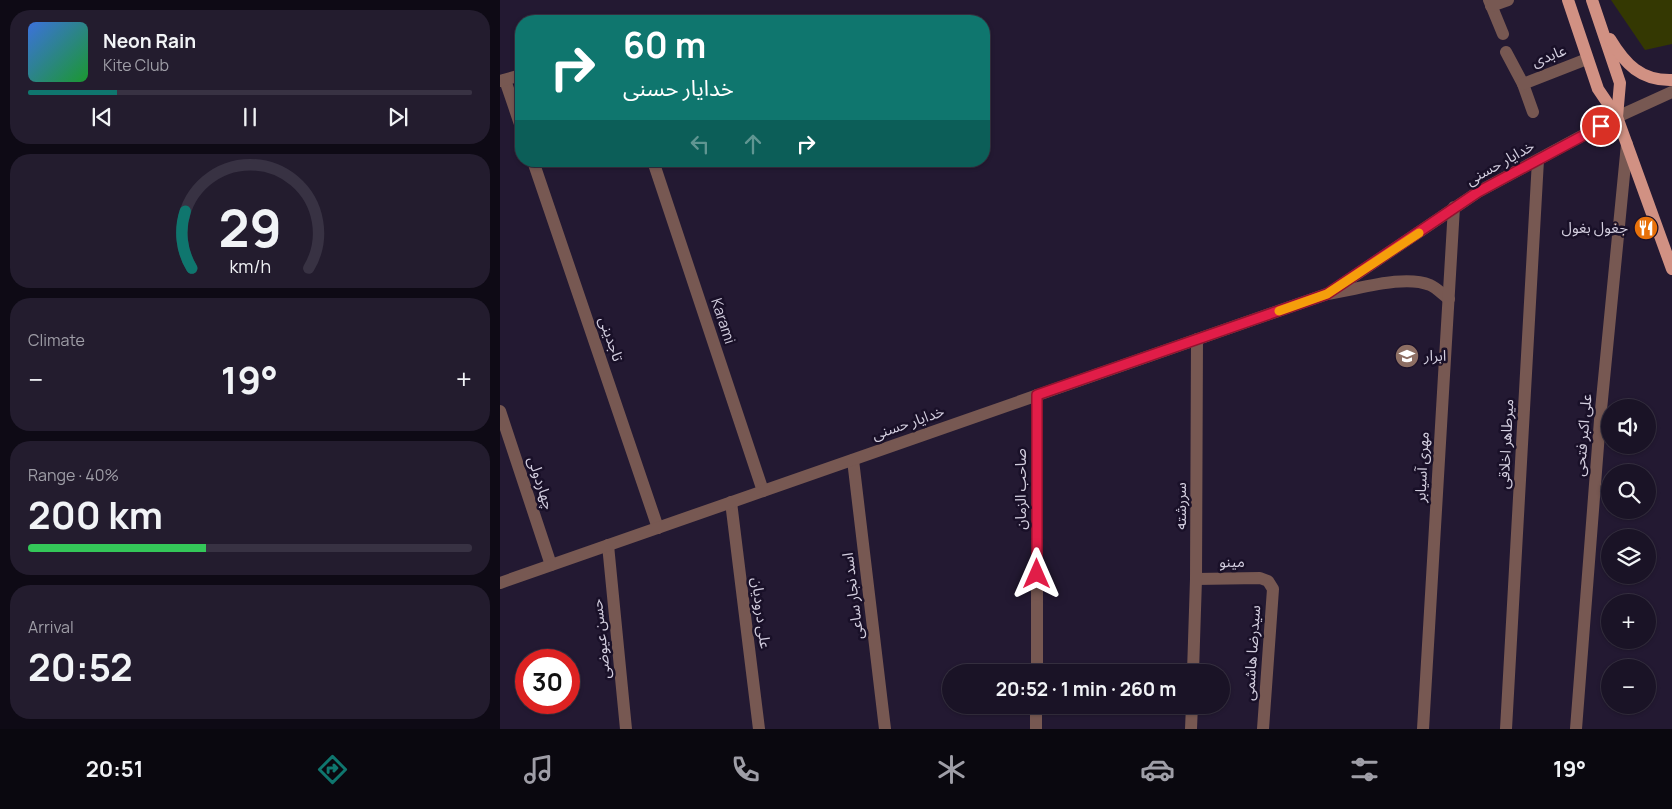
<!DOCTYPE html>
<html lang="en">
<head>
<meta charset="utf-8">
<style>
	body { margin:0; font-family:Manrope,"Noto Sans Arabic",sans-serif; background:#231c2e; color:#f1f3f6; height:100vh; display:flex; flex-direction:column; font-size:19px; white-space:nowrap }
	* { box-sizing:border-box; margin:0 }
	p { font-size:16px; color:#9f9ea7 }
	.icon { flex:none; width:28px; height:28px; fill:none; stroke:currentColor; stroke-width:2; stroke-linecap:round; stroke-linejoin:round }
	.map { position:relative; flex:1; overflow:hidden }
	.details { display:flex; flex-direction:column; gap:10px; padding:10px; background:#0e0a15; width:500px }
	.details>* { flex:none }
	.top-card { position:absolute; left:15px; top:15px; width:475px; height:152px; border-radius:20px; box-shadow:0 1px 4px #0004,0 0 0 1px #383243; background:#0f766e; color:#fff; overflow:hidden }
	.fabs { position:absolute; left:1101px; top:399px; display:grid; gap:10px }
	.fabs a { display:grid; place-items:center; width:55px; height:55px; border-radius:50%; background:#1a1326; box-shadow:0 1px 4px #0004,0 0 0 1px #383243; font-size:25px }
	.speed { position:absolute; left:15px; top:649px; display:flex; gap:10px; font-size:25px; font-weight:700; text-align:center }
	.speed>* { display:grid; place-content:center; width:65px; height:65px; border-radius:50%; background:#1a1326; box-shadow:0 1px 4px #0004,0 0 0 1px #383243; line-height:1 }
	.speed .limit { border:8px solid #d22; background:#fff; color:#111 }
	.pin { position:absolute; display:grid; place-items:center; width:42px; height:42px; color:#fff; margin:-21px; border:2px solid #fff; border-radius:50%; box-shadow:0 1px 5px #0007 }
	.me { position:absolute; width:55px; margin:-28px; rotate:0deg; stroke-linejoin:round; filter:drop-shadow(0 0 4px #0008) }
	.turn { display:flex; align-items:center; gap:18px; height:105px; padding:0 25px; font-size:22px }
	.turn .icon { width:65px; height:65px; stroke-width:2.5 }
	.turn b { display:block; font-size:35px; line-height:42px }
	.lanes { display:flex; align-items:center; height:48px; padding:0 25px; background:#0003; justify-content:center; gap:25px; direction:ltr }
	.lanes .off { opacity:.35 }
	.big { font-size:38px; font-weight:700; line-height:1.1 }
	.details .widget { flex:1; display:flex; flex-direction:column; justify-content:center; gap:8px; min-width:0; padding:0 18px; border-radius:20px; background:#231c2e }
	.details .dial { align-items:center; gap:0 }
	.dial svg { height:130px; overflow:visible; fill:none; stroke:#383243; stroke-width:7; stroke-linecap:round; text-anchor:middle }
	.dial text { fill:#f1f3f6; stroke:none }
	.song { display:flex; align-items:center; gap:15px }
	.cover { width:60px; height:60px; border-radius:8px; background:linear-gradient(135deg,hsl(220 70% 55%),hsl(130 70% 35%)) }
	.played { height:5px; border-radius:2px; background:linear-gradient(90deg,#0f766e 20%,#383243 20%) }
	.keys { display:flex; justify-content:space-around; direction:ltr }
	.heat { display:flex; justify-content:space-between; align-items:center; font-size:28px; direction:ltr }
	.charge { height:8px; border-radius:4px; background:linear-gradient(90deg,#34c759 40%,#383243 0) }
	.trip { position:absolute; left:442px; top:664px; width:288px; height:50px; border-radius:25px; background:#1a1326; box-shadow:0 1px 4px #0004,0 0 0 1px #383243; font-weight:700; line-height:50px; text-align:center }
	.tabs { display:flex; height:80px; justify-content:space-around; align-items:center; background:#0a080f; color:#9f9ea7 }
	.tabs .icon { width:35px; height:35px }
	.tabs .current { color:#0f766e }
	.tabs b { font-size:22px; color:#f1f3f6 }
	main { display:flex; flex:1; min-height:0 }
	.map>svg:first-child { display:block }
	.green { fill:#343802 }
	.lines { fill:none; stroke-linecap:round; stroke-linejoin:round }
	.minor { stroke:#775852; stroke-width:12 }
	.major { stroke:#d19183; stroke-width:12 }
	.route-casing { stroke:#92132f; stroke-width:12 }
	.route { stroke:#e11d48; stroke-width:9 }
	.slow { stroke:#f59e0b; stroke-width:9 }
	.labels { text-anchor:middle; stroke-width:5; stroke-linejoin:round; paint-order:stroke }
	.street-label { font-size:15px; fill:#d3cedf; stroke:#191028 }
	.poi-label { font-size:15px; fill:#d3cedf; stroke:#191028; text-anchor:end }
</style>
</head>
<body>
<main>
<section class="details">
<div class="widget">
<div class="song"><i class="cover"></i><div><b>Neon Rain</b><p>Kite Club</p></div></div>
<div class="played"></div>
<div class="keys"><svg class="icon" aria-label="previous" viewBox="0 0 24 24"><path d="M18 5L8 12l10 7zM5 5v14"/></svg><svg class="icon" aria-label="pause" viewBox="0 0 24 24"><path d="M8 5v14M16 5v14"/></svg><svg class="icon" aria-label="next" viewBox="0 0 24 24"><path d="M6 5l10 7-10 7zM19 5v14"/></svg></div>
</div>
<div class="widget dial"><svg viewBox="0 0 100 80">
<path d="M14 69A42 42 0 1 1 86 69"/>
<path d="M14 69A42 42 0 0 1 10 34" stroke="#0f766e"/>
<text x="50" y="56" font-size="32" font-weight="700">29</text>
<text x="50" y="72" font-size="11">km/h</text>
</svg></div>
<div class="widget"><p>Climate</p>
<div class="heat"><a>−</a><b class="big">19°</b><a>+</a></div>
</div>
<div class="widget"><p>Range · 40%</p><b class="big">200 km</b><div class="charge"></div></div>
<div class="widget"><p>Arrival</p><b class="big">20:52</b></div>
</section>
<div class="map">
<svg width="1172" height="729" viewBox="0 0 1172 729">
	<rect width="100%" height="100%" fill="#231932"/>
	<path class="green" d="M1111,0H1172V44L1145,50Z"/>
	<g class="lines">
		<g class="minor">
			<path d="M989,0L1003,34"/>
			<path d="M991,6L1008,0"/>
			<path d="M1006,52L1023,84L1033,112"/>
			<path d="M5,80L21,127"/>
			<path d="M0,81L21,75"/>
			<path d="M1023,84L1087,59"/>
			<path d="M33,161L158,528"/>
			<path d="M153,161L263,491"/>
			<path d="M832,291L978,192L1117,117L1172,92"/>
			<path d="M0,411L51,565"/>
			<path d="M353,460L385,729"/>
			<path d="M231,502L259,729"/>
			<path d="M108,545L126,729"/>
			<path d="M696,579L760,578L768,581L773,589L763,729"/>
			<path d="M0,583L827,294C857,290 903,274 930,285C937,288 943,295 949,299"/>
			<path d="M537,672V395"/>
			<path d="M693,672L696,579L697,339"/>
			<path d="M536,729V705"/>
			<path d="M691,729L692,705"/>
			<path d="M923,729L954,207"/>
			<path d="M1006,729L1038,160"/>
			<path d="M1076,729L1100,420L1127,144"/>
		</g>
		<g class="major">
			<path d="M1068,0L1098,89L1117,117L1172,269"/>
			<path d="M1092,0L1120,83L1117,117"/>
			<path d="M1110,39C1125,64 1141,81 1172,80"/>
		</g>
	</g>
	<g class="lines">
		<g class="route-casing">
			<path id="route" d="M537,574V395L827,294L978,192L1101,126"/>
		</g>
		<use href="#route" class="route"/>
		<path class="slow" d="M779,311L827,294L919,233"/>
	</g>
	<defs>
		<g id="restaurant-disc" transform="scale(1.25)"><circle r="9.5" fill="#e8710a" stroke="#191028"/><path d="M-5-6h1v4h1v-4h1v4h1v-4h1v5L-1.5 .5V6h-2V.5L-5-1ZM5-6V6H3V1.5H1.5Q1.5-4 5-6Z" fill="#fff"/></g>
		<g id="school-disc" transform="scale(1.25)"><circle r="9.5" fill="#8d6e63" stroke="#191028"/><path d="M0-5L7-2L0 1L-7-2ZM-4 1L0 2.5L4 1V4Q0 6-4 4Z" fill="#fff"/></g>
	</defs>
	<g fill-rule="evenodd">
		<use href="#restaurant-disc" x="1146" y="228"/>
		<use href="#school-disc" x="907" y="356"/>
	</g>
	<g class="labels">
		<g class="street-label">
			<text transform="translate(1049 56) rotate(-21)" y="5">عابدی</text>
			<text transform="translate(1000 163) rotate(-29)" y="5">خدایار حسنی</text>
			<text transform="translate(223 321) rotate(72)" y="5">Karami</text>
			<text transform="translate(111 339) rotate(71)" y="5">تاجدینی</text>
			<text transform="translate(408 423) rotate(-19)" y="5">خدایار حسنی</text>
			<text transform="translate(1083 435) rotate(-85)" y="5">علی اکبر فتحی</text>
			<text transform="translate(1006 444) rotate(-87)" y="5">میرطاهر اخلاقی</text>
			<text transform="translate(922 467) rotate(-87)" y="5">مهری آسیابر</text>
			<text transform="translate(41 483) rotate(72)" y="5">چهاردولی</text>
			<text transform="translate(521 489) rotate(-90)" y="5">صاحب الزمان</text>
			<text transform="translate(681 506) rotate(-90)" y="5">سررشته</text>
			<text transform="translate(732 562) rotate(-1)" y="5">مینو</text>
			<text transform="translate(353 596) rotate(-97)" y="5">اسد نجار ساعی</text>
			<text transform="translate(261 613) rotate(83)" y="5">علی درودیان</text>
			<text transform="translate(101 639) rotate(-96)" y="5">حسن عیوضی</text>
			<text transform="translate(752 653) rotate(-86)" y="5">سیدرضا هاشمی</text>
		</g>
		<g class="poi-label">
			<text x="1128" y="233">جغول بغول</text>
			<text x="924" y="361" text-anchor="start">ابرار</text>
		</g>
	</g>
</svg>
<div class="fabs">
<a><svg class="icon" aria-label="sound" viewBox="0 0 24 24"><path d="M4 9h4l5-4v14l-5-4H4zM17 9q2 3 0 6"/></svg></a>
<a><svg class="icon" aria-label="search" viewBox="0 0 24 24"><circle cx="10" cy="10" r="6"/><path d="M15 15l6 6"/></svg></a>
<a><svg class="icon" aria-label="layers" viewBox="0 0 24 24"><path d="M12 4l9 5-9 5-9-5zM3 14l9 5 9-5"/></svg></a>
<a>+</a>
<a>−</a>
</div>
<div class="speed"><div class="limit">30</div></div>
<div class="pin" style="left:1101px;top:126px;background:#d93025"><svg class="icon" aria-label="arrive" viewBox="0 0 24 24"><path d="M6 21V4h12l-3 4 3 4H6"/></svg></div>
<svg class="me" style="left:537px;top:574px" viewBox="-20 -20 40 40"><path d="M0-17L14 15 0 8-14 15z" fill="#e11d48" stroke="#fff" stroke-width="4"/></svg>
<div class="trip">20:52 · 1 min · 260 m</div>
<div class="top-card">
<div class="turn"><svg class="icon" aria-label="right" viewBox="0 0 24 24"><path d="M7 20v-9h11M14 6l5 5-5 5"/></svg><div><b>60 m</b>خدایار حسنی</div></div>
<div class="lanes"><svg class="icon off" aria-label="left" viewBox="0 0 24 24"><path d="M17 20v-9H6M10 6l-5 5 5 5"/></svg><svg class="icon off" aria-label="ahead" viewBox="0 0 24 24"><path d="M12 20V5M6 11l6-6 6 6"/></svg><svg class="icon" aria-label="right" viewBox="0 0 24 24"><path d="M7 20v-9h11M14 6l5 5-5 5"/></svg></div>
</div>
</div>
</main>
<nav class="tabs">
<b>20:51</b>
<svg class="icon current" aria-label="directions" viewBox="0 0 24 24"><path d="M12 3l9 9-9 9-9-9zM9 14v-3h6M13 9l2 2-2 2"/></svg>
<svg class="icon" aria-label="music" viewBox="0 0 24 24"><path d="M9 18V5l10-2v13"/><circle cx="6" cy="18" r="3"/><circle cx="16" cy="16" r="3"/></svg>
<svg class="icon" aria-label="phone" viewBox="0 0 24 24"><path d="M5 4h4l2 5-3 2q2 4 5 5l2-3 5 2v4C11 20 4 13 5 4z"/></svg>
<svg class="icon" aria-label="climate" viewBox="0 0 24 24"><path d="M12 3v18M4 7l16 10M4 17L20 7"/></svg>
<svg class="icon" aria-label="car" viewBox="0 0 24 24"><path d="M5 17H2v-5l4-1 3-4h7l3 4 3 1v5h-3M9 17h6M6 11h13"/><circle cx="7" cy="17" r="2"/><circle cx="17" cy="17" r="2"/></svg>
<svg class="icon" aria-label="filters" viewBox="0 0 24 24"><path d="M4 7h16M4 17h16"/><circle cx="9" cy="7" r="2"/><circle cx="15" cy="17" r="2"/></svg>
<b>19°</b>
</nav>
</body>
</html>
